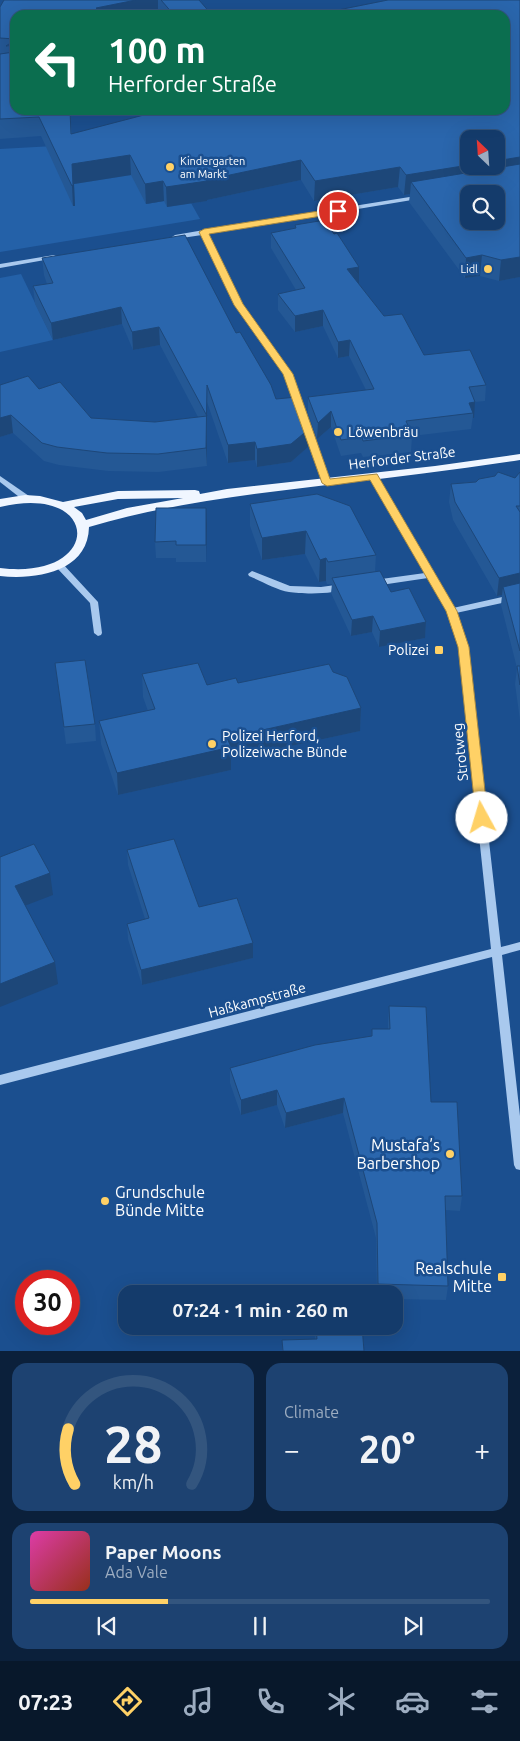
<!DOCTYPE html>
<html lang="en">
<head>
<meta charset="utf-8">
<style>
	body { margin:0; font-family:Ubuntu,sans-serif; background:#1d4271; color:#f1f3f6; height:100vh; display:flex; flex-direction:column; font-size:19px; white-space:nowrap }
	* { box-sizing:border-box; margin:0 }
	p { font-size:16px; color:#9dadc1 }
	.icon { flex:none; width:28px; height:28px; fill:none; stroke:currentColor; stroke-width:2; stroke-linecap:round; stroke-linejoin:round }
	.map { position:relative; height:1351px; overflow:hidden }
	.sheet { display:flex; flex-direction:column; gap:12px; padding:12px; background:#0b203b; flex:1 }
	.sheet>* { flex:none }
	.guide { position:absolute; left:10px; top:10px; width:500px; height:105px; border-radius:15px; box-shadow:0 5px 20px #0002,0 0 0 1px #33557e; background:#0b6e4f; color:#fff; overflow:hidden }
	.needle { width:32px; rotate:335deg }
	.buttons { position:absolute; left:460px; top:130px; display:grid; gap:10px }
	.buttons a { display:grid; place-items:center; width:45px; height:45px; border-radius:10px; background:#143b6b; box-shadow:0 5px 20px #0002,0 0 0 1px #33557e; font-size:25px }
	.speed { position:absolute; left:15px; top:1270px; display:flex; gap:10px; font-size:25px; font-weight:700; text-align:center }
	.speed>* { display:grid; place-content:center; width:65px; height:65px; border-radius:50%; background:#143b6b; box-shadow:0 5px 20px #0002,0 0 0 1px #33557e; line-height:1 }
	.speed .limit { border:8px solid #d22; background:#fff; color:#111 }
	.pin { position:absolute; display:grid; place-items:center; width:42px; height:42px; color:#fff; margin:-21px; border:2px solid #fff; border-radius:50%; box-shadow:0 1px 5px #0007 }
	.me { position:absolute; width:55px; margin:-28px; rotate:354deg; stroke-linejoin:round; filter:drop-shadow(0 0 4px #0008) }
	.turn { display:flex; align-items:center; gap:18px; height:105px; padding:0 15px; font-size:22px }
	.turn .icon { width:65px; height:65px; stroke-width:2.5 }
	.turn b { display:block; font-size:35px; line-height:42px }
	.big { font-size:38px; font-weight:600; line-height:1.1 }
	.sheet .tile { flex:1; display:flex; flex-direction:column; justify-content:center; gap:8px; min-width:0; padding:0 18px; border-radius:15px; background:#1d4271 }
	.sheet .dial { align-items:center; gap:0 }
	.dial svg { height:130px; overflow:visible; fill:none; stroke:#33557e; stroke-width:7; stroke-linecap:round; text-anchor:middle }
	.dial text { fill:#f1f3f6; stroke:none }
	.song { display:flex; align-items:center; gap:15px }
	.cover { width:60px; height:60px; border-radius:8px; background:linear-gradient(135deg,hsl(320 70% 55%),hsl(10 70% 35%)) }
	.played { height:5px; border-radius:2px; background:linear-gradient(90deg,#ffd166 30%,#33557e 30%) }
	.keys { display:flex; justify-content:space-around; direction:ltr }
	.heat { display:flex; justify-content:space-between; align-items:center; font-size:28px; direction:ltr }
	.sheet .tiles { flex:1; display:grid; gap:12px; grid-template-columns:1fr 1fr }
	.tile:last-child { grid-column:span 2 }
	.trip { position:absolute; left:118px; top:1285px; width:285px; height:50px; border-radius:15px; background:#143b6b; box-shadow:0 5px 20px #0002,0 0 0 1px #33557e; font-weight:600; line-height:50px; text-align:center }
	.dock { display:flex; height:80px; justify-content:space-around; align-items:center; background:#08182b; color:#9dadc1 }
	.dock .icon { width:35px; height:35px }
	.dock .current { color:#ffd166 }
	.dock b { font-size:22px; color:#f1f3f6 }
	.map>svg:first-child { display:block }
	.green { fill:#2461a8 }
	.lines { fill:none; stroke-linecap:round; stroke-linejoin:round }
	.minor { fill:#a9c9ee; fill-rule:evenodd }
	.major { fill:#f0f6ff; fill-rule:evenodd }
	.wall { fill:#245895 }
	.shaded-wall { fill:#1d4779 }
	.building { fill:#2a66ad; stroke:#1d4779; fill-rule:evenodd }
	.route { fill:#ffd166; stroke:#a68842 }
	.poi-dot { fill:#ffd166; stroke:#1b4f8f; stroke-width:2 }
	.labels { text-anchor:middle; stroke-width:5; stroke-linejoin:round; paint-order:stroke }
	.far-poi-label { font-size:11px; fill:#fff; stroke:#1b4f8f; text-anchor:start }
	.poi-label { font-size:14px; fill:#fff; stroke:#1b4f8f; text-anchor:start }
	.street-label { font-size:14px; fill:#fff; stroke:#1b4f8f }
	.near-poi-label { font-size:16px; fill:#fff; stroke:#1b4f8f; text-anchor:end }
</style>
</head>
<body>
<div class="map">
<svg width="520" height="1351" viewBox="0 0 520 1351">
	<rect width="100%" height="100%" fill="#1b4f8f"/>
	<g class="green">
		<path d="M72,145L138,173L146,204L164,201L191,203L200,219L0,252V149Z"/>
		<path d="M21,274L53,340L0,352V278Z"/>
	</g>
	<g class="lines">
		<g class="minor">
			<path d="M422,195L425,197L424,198L208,234L242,305L292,374L304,407L300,409L296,407L284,374L236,305L202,235L175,239L172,237L175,235L204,230Z"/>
			<path d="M54,255L56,256V258L0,268V264Z"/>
			<path d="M302,420H308L309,422L331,483L330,485H327L323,483L301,422Z"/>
			<path d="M370,475H376L377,477L453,608L520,593V599L456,613L467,647L501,947L520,942V950L502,955L520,1116V1170L516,1169L514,1165L492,957L0,1085V1075L491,949L459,647L447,611L428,578L374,586L370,583L374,580L425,573L369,477Z"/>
			<path d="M0,476L29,496L30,498L29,500H23L0,482Z"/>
			<path d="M59,562L62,563L98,602L102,633L101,635L98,636L94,633L90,603L56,567L55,565L56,563Z"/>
			<path d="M252,571L290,586L321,587L343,584L347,587C338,595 302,594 289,592C277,590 261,581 249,576L248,574Z"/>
		</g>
		<path class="major" d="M520,454V460C459,469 397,477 335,484C252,494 170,503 89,527C88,572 36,580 0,576V568C104,581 102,482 0,507V499L25,495L40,496L63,502L118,491L195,490L199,491L200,494L227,489L435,466ZM183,498L127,508L86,520L82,513L74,507L118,499Z"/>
	</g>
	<g class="wall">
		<path d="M4,0H199L212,15H159L158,14L155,15H15V110H70L72,134L505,110L520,0V277L499,281L480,276L465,278L409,202L410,194L404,195L398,187L314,201L301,180L207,200V201L167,207L164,201L146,204L131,175L74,184L75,206H73L41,136L0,139V7Z"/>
		<path d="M295,225L334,234L359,267V283H358L384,316L424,355L486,385L485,401L475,402L471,429L412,436L411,452L363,457L361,453L341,456L331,427L317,439L308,413V397L366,390L349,356L338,358L323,326L295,332L278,310V294L296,290L271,248V233L295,228Z"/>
		<path d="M42,258L236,333L276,399L308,447L291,462L257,467L255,460L228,463L207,402V466L159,472L108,471L59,465L44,461L13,433L0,437V385L39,389L91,418L155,422L198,417L160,345L133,350L122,324L53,340L35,304L33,286L47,284L44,275Z"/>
		<path d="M520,472V720L515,684L517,668L501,605L502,595L497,596L453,520L449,502L451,484L515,478Z"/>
		<path d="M250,504L376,555L375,572L391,592L426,622L425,638L379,647L372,632L351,636L331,593L332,584H327L326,581L319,582L305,554L262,560L250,526Z"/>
		<path d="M206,508V562H176V558H156L155,542Z"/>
		<path d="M55,663L95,724L96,741L66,744Z"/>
		<path d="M333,672L361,708L360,731L231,759V770L118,795L101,744L99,721L148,711L143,697L142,674L207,685L238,683Z"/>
		<path d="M127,850L199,907L253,958L142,985L128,939L127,924L145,919L128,865Z"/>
		<path d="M389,1006L431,1102L462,1196L460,1211L445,1210L448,1286L446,1300L394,1299V1294H377L376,1238L343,1113L285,1128L277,1105L241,1115L230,1083V1068L371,1037L372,1029H388V1022Z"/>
		<path d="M316,1326H362L364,1351H282V1340L315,1339Z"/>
	</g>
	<g class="shaded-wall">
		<path d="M136,0H158V14L155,15H97L96,8Z"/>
		<path d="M130,155L131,175L74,184L75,206H73L72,186V164Z"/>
		<path d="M520,157V177L411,182L410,194L404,195L406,175L469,165V166H496V161Z"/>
		<path d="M301,160V180L207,200V201L167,207L166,187Z"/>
		<path d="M400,167L398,187L314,201L315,181Z"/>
		<path d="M163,181L164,201L146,204L145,184Z"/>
		<path d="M482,255L480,276L465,278L466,258Z"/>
		<path d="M520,257V277L499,281L501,260Z"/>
		<path d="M359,267V283L346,285L347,269Z"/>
		<path d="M121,307L122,324L53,340L51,323Z"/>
		<path d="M323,310V326L295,332V316Z"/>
		<path d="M159,327L160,345L133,350L132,332Z"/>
		<path d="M350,340L349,356L338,358V342Z"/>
		<path d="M207,385V466L206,448Z"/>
		<path d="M475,402L474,418H473V413L469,403Z"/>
		<path d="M331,411V427L317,439L318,423Z"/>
		<path d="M11,415L13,433L0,437V418Z"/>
		<path d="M309,429L308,447L291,462L257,467V449Z"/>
		<path d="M255,442V460L228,463V445Z"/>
		<path d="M206,508L207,524L206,562Z"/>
		<path d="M306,531L305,554L262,560V538Z"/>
		<path d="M326,558V581L319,582L320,560Z"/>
		<path d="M520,573V588L503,587L502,595L497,596L499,578Z"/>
		<path d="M373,616L372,632L351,636L352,620Z"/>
		<path d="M426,622L425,638L379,647L380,631Z"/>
		<path d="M361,708L360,731L231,759V770L118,795L117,773L227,738Z"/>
		<path d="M50,873L53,895L19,908L15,886Z"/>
		<path d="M253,943V958L142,985L141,970Z"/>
		<path d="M55,962L58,984L0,1007V984Z"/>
		<path d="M277,1090V1105L241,1115V1100Z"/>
		<path d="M344,1098L343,1113L285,1128L286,1113Z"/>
	</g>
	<g class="building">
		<path d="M4,0H136L96,8L103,15H15V39L0,38V7Z"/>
		<path d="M161,0H199L212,15H174Z"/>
		<path d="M388,0H520V157L496,161V139H469V165L406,175L400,167L315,181L301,160L206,180L207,181L166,187L163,181L145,184L130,155L72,164L73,185L72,186L39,117L0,119V54L14,52V45L6,46L15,40V110H70L71,134L163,110H505V15L318,14Z"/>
		<path d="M520,164V257L501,260L482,255L466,258L411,182ZM469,194H496V221H469Z"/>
		<path d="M325,220L334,234L337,233L359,267L347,269L384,316L402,314L424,355L470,350L486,385L469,387L475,402L469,403L473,413L406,421L412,435L363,441L362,437L341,440L331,411L318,423L308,397L374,389L350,340L338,342L323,310L295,316L278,294L305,288L271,233L296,228L295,225Z"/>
		<path d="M185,235L236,333L240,332L271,385L276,399L297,397L309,429L291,444L257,449L255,442L228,445L207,385L206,448L158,454L107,453L57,447L42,443L11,415L0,418V385L28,376L39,389L60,382L91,418L155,422L207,416L159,327L132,332L121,307L51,323L33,286L53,283L42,258Z"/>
		<path d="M498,472L515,478L520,472V506H516L520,512V573L499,578L455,502L451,484L476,482L479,479L495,476Z"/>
		<path d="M317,494L350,506L376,555L328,562L326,558L320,560L306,531L262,538L250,504Z"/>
		<path d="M156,508H206V545H176V541L155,542Z"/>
		<path d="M380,571L391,592L409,588L426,622L380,631L373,616L352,620L332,578Z"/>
		<path d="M520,583V651L503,587Z"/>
		<path d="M85,660L95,724L64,727L55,663Z"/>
		<path d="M198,663L207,685L236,678L238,683L329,664L333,672L347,677L361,708L227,738L231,747L117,773L99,721L155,709L142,674Z"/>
		<path d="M517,666H520V685Z"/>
		<path d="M174,839L199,907L237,898L253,943L141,970L127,924L149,918L127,850Z"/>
		<path d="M34,844L50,873L15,886L55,962L0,984V857Z"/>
		<path d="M389,1006L426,1007L431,1102H457L462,1196H445L448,1286L378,1284L377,1223L344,1098L286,1113L277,1090L241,1100L230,1068L315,1045L372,1036V1029H390Z"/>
		<path d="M316,1326H362L364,1351H283L282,1340L317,1339Z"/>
	</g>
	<path class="route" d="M338,208L342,211L341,213L209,234L243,304L293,374L330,479L377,474L457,611L469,647L488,818L487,822H478L476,818L458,647L446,611L370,480L327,486L322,483L283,374L234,305L199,232L204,229Z"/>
	<g class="poi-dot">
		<circle cx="170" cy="167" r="5"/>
		<circle cx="488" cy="269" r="5"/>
		<circle cx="338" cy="432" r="5"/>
		<rect x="434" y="645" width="10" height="10" rx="2.5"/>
		<circle cx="212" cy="744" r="5"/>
		<circle cx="450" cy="1154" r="5"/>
		<circle cx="105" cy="1201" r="5"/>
		<rect x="497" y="1272" width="10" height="10" rx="2.5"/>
	</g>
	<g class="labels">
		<g class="far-poi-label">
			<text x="180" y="165">Kindergarten<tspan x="180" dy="13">am Markt</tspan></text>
			<text x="478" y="273" text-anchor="end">Lidl</text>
		</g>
		<g class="poi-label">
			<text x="348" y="437">Löwenbräu</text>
			<text x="429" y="655" text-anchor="end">Polizei</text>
			<text x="222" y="741">Polizei Herford,<tspan x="222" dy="16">Polizeiwache Bünde</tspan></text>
		</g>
		<g class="street-label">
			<text transform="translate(402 458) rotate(-7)" y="5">Herforder Straße</text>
			<text transform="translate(460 752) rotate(-96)" y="5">Strotweg</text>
			<text transform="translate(257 1000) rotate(-15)" y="5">Haßkampstraße</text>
		</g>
		<g class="near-poi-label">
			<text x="440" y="1151">Mustafa’s<tspan x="440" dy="18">Barbershop</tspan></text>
			<text x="115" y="1198" text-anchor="start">Grundschule<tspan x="115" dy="18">Bünde Mitte</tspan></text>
			<text x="492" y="1274">Realschule<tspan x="492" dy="18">Mitte</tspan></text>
		</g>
	</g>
</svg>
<div class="buttons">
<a><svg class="needle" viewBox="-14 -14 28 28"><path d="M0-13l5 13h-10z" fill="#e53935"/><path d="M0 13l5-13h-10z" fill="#9dadc1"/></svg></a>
<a><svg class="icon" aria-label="search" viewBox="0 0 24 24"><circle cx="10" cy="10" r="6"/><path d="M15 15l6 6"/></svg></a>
</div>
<div class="speed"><div class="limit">30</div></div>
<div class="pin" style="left:338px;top:211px;background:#d93025"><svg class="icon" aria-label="arrive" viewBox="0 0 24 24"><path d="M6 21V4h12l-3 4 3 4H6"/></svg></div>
<svg class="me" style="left:482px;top:818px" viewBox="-20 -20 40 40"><circle r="19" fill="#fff"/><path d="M0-13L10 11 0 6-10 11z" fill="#ffd166"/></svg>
<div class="trip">07:24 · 1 min · 260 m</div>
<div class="guide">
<div class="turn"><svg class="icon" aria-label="left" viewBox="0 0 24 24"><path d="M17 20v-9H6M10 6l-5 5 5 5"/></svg><div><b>100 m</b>Herforder Straße</div></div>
</div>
</div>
<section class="sheet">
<div class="tiles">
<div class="tile dial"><svg viewBox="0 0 100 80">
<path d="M14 69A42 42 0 1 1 86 69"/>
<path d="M14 69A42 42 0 0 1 10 35" stroke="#ffd166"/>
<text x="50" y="56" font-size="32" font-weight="700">28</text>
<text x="50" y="72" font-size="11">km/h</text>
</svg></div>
<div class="tile"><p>Climate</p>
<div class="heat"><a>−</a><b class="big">20°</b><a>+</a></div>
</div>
<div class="tile">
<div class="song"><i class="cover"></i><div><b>Paper Moons</b><p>Ada Vale</p></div></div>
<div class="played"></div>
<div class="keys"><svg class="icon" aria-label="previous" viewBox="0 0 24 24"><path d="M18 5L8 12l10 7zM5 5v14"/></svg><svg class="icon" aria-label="pause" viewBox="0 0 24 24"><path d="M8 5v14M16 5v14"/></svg><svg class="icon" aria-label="next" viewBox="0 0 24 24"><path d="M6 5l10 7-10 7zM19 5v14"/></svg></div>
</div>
</div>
</section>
<nav class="dock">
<b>07:23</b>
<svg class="icon current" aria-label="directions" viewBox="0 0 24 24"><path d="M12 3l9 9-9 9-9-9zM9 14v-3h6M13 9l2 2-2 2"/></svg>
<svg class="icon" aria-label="music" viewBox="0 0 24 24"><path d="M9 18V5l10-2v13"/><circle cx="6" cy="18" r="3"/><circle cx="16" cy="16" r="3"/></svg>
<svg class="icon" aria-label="phone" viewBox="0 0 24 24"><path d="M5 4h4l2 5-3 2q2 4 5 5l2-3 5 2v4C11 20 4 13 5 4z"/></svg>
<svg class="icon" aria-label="climate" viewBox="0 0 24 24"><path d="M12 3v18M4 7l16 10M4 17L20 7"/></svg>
<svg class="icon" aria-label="car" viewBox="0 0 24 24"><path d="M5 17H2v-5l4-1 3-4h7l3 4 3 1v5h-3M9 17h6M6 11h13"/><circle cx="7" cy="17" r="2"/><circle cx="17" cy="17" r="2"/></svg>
<svg class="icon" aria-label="filters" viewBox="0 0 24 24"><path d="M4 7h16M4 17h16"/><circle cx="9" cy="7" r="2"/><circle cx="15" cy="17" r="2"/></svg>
</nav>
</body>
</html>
